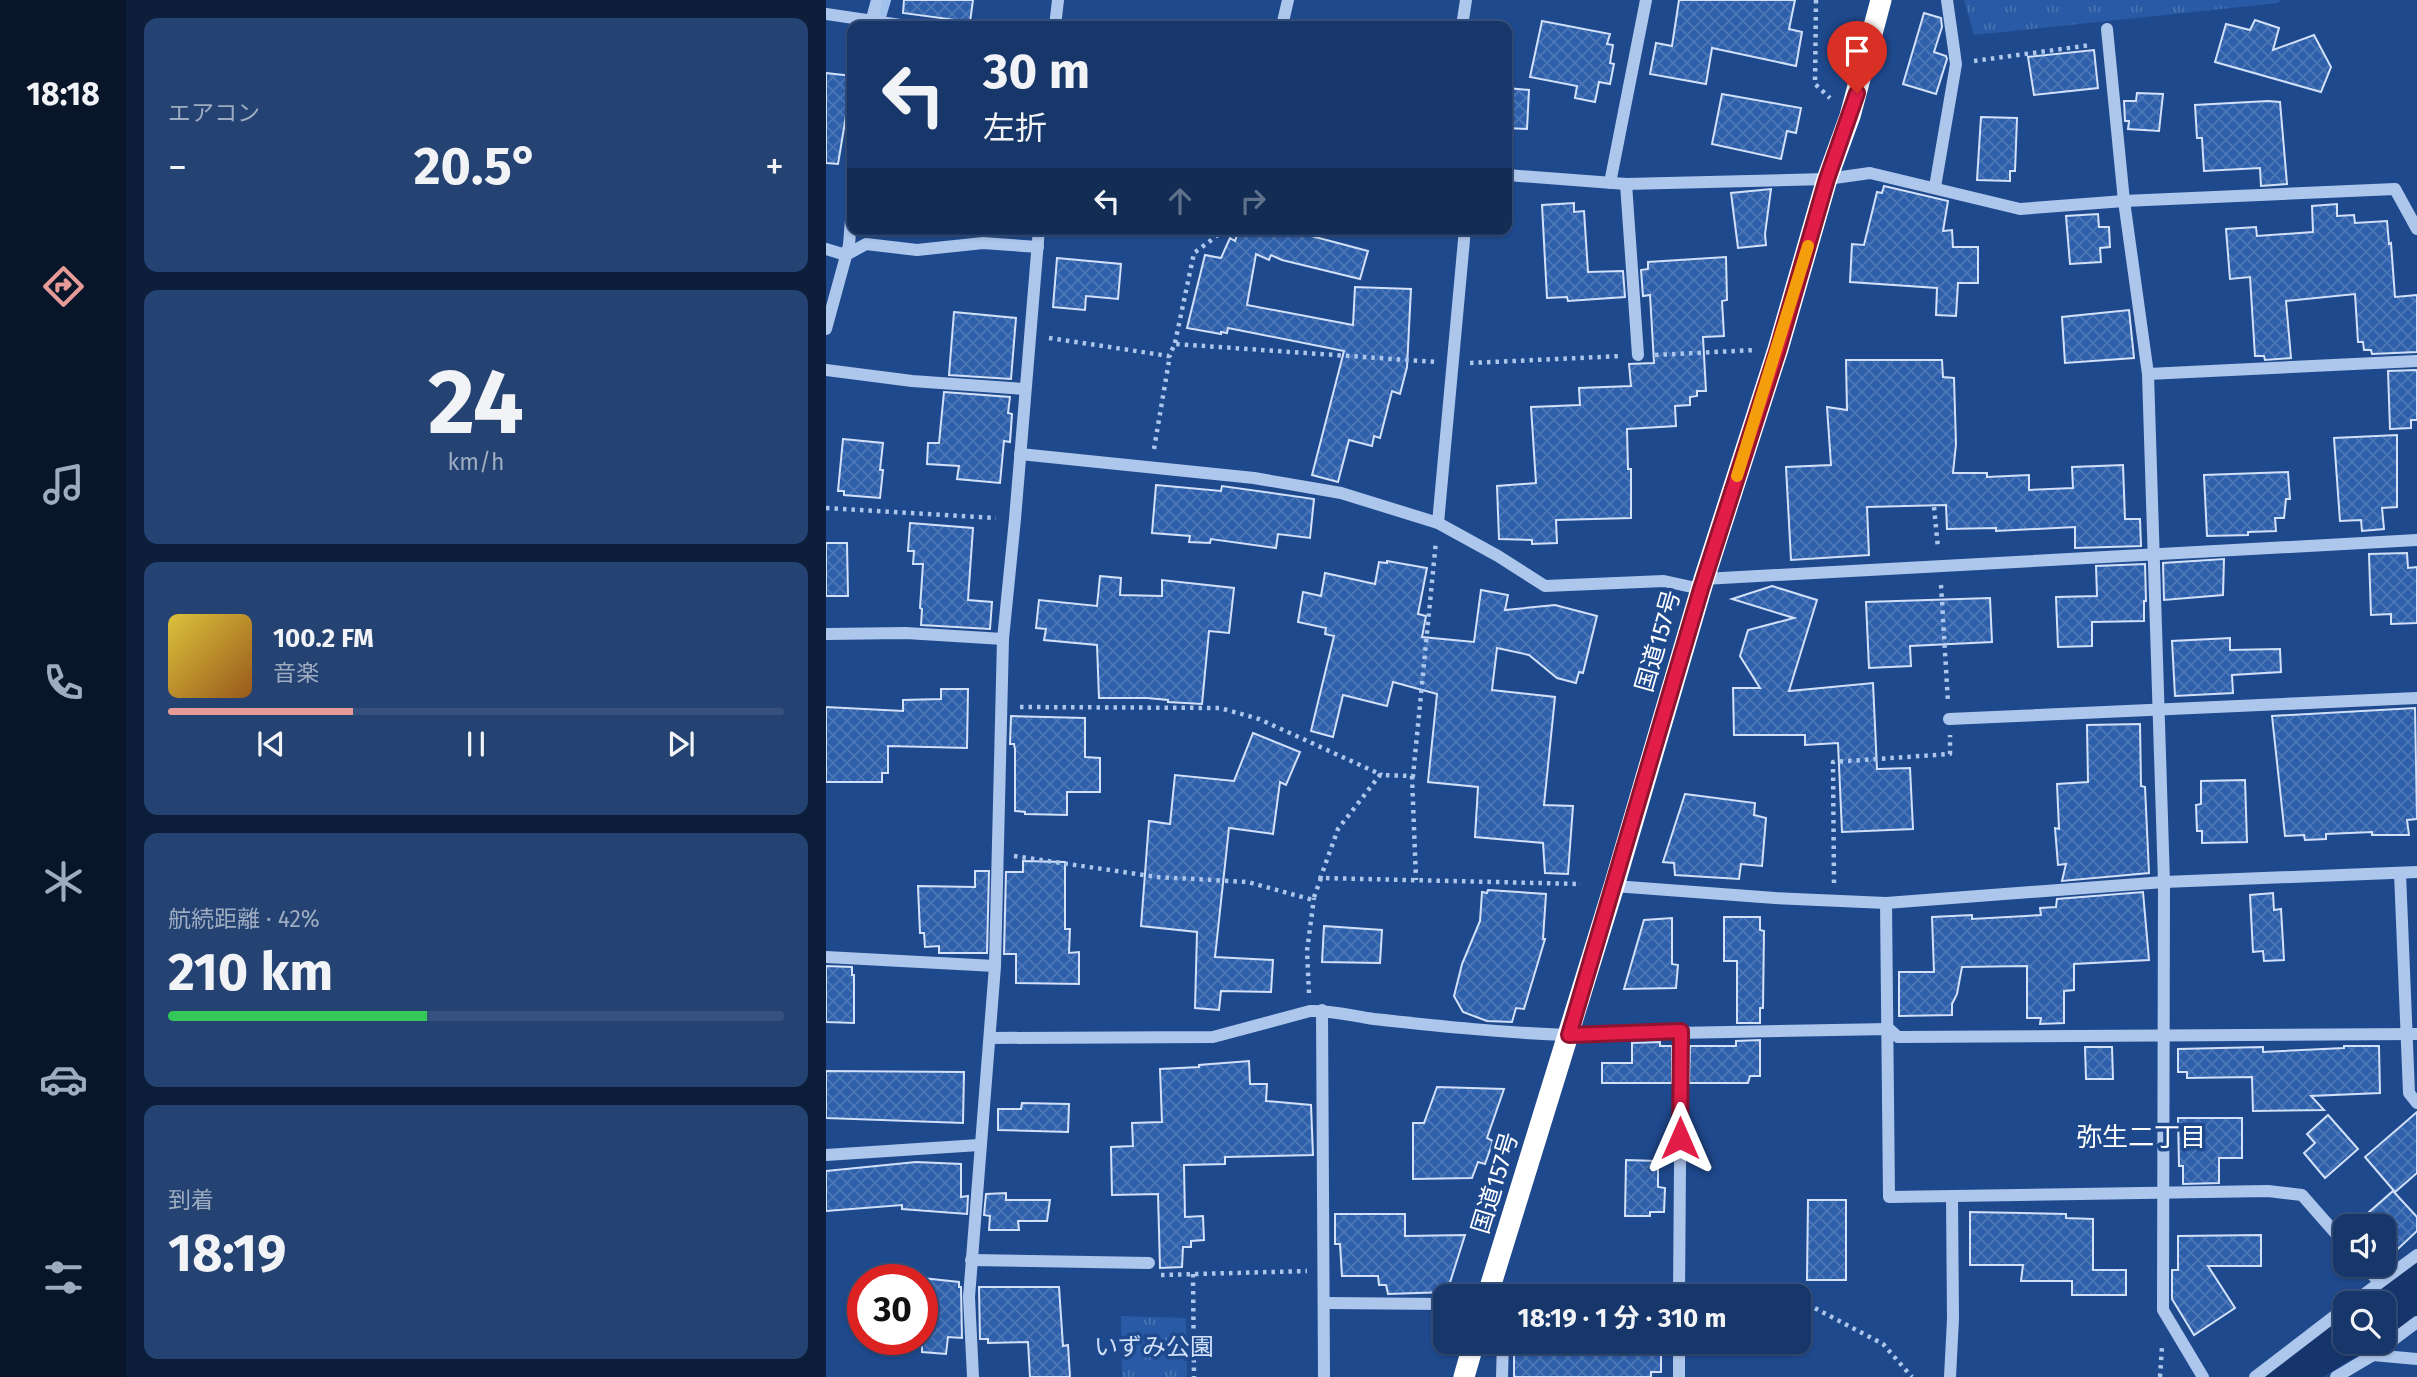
<!DOCTYPE html>
<html lang="ja">
<head>
<meta charset="utf-8">
<style>
	body { margin:0; font-family:"Fira Sans","Noto Sans JP",sans-serif; background:#244272; color:#f1f3f6; height:100vh; display:flex; flex-direction:column; font-size:26px; white-space:nowrap }
	* { box-sizing:border-box; margin:0 }
	p { font-size:23px; color:#9eacc1 }
	.icon { flex:none; width:38px; height:38px; fill:none; stroke:currentColor; stroke-width:2; stroke-linecap:round; stroke-linejoin:round }
	.map { position:relative; flex:1; overflow:hidden }
	.panel { display:flex; flex-direction:column; gap:18px; padding:18px; background:#0d1e3a; width:700px }
	.panel>* { flex:none }
	.top-card { position:absolute; left:21px; top:21px; width:665px; height:214px; border-radius:14px; box-shadow:0 2px 5px #0004,0 0 0 2px #36517e; background:#17376a; color:#f1f3f6; overflow:hidden }
	.buttons { position:absolute; left:1507px; top:1214px; display:grid; gap:14px }
	.buttons a { display:grid; place-items:center; width:63px; height:63px; border-radius:14px; background:#17376a; box-shadow:0 2px 5px #0004,0 0 0 2px #36517e; font-size:35px }
	.speed { position:absolute; left:21px; top:1264px; display:flex; gap:14px; font-size:35px; font-weight:700; text-align:center }
	.speed>* { display:grid; place-content:center; width:91px; height:91px; border-radius:50%; background:#17376a; box-shadow:0 2px 5px #0004,0 0 0 2px #36517e; line-height:1 }
	.speed .limit { border:10px solid #d22; background:#fff; color:#111 }
	.pin { position:absolute; display:grid; place-items:center; width:60px; height:60px; color:#fff; margin:-72px -30px; border-radius:50% 50% 50% 0; rotate:-45deg; box-shadow:0 0 7px #0007 }
	.pin .icon { rotate:45deg }
	.me { position:absolute; width:77px; margin:-38px; rotate:0deg; stroke-linejoin:round; filter:drop-shadow(0 0 5px #0008) }
	.turn { display:flex; align-items:center; gap:24px; height:147px; padding:0 21px; font-size:32px }
	.turn .icon { width:91px; height:91px; stroke-width:2.5 }
	.turn b { display:block; font-size:49px; line-height:60px }
	.lanes { display:flex; align-items:center; height:66px; padding:0 21px; background:#0003; justify-content:center; gap:35px; direction:ltr }
	.lanes .off { opacity:.35 }
	.big { font-size:52px; font-weight:700; line-height:1.1 }
	.panel .tile { flex:1; display:flex; flex-direction:column; justify-content:center; gap:10px; min-width:0; padding:0 24px; border-radius:14px; background:#244272 }
	.panel .dial { align-items:center; gap:0 }
	.dial b { font-size:91px; line-height:1 }
	.song { display:flex; align-items:center; gap:21px }
	.cover { width:84px; height:84px; border-radius:10px; background:linear-gradient(135deg,hsl(50 70% 55%),hsl(30 70% 35%)) }
	.played { height:7px; border-radius:4px; background:linear-gradient(90deg,#e69b98 30%,#36517e 30%) }
	.keys { display:flex; justify-content:space-around; direction:ltr }
	.heat { display:flex; justify-content:space-between; align-items:center; font-size:38px; direction:ltr }
	.charge { height:10px; border-radius:5px; background:linear-gradient(90deg,#34c759 42%,#36517e 0) }
	.trip { position:absolute; left:607px; top:1284px; width:378px; height:70px; border-radius:14px; background:#17376a; box-shadow:0 2px 5px #0004,0 0 0 2px #36517e; font-weight:700; line-height:70px; text-align:center }
	main { display:flex; flex:1; min-height:0 }
	.dock { display:flex; flex-direction:column; width:126px; justify-content:space-around; align-items:center; background:#09162a; color:#9eacc1 }
	.dock .icon { width:49px; height:49px }
	.dock .active { color:#e69b98 }
	.dock b { font-size:32px; color:#f1f3f6 }
	.map>svg:first-child { display:block }
	.park { fill:url(#park-tufts) }
	.lines { fill:none; stroke-linecap:round; stroke-linejoin:round }
	.stream { stroke:#a0c0ee; stroke-width:8 }
	.river { stroke:#15356c; stroke-width:47 }
	.building { fill:url(#building-cross-hatch); stroke:#d2e1f9; stroke-width:2 }
	.path { stroke:#adc6ec; stroke-width:4.5; stroke-dasharray:3.5 5; stroke-linecap:butt }
	.minor { stroke:#adc6ec; stroke-width:12 }
	.highway { stroke:#fff; stroke-width:21 }
	.route-casing { stroke:#92132f; stroke-width:18 }
	.route { stroke:#e11d48; stroke-width:12 }
	.slow { stroke:#f59e0b; stroke-width:12 }
	.labels { text-anchor:middle; stroke-width:7; stroke-linejoin:round; paint-order:stroke }
	.street-label { font-size:24px; fill:#fff; stroke:#1f498d }
	.park-label { font-size:24px; fill:#d2e1f9; stroke:#1f498d }
	.neighbourhood-label { font-size:26px; fill:#fff; stroke:#1f498d }
</style>
</head>
<body>
<main>
<nav class="dock">
<b>18:18</b>
<svg class="icon active" aria-label="directions" viewBox="0 0 24 24"><path d="M12 3l9 9-9 9-9-9zM9 14v-3h6M13 9l2 2-2 2"/></svg>
<svg class="icon" aria-label="music" viewBox="0 0 24 24"><path d="M9 18V5l10-2v13"/><circle cx="6" cy="18" r="3"/><circle cx="16" cy="16" r="3"/></svg>
<svg class="icon" aria-label="phone" viewBox="0 0 24 24"><path d="M5 4h4l2 5-3 2q2 4 5 5l2-3 5 2v4C11 20 4 13 5 4z"/></svg>
<svg class="icon" aria-label="climate" viewBox="0 0 24 24"><path d="M12 3v18M4 7l16 10M4 17L20 7"/></svg>
<svg class="icon" aria-label="car" viewBox="0 0 24 24"><path d="M5 17H2v-5l4-1 3-4h7l3 4 3 1v5h-3M9 17h6M6 11h13"/><circle cx="7" cy="17" r="2"/><circle cx="17" cy="17" r="2"/></svg>
<svg class="icon" aria-label="filters" viewBox="0 0 24 24"><path d="M4 7h16M4 17h16"/><circle cx="9" cy="7" r="2"/><circle cx="15" cy="17" r="2"/></svg>
</nav>
<section class="panel">
<div class="tile"><p>エアコン</p>
<div class="heat"><a>−</a><b class="big">20.5°</b><a>+</a></div>
</div>
<div class="tile dial"><b>24</b><p>km/h</p></div>
<div class="tile">
<div class="song"><i class="cover"></i><div><b>100.2 FM</b><p>音楽</p></div></div>
<div class="played"></div>
<div class="keys"><svg class="icon" aria-label="previous" viewBox="0 0 24 24"><path d="M18 5L8 12l10 7zM5 5v14"/></svg><svg class="icon" aria-label="pause" viewBox="0 0 24 24"><path d="M8 5v14M16 5v14"/></svg><svg class="icon" aria-label="next" viewBox="0 0 24 24"><path d="M6 5l10 7-10 7zM19 5v14"/></svg></div>
</div>
<div class="tile"><p>航続距離 · 42%</p><b class="big">210 km</b><div class="charge"></div></div>
<div class="tile"><p>到着</p><b class="big">18:19</b></div>
</section>
<div class="map">
<svg width="1591" height="1377" viewBox="0 0 1591 1377">
	<defs>
		<pattern id="park-tufts" width="24" height="20" patternUnits="userSpaceOnUse" patternTransform="scale(1.75)"><rect width="24" height="20" fill="#285aa5"/><path d="M3 7l-1-3M5 7V3M7 7l1-3M15 17l-1-3M17 17v-4M19 17l1-3" fill="none" stroke="#4873b2"/></pattern>
		<pattern id="building-cross-hatch" width="8" height="8" patternUnits="userSpaceOnUse" patternTransform="scale(1.75)"><rect width="8" height="8" fill="#2e5faa"/><path d="M0 0l8 8M0 8l8-8" fill="none" stroke="#4d77b7"/></pattern>
	</defs>
	<rect width="100%" height="100%" fill="#1f498d"/>
	<g class="park">
		<path d="M1138,0H1455L1452,3L1148,35Z"/>
		<path d="M295,1316L360,1318L361,1377H296Z"/>
	</g>
	<g class="lines">
		<path class="stream" d="M56,17L61,0"/>
		<g class="river">
			<path d="M1558,1310L1591,1286"/>
			<path d="M1460,1377L1486,1356L1519,1336"/>
		</g>
	</g>
	<g class="building">
		<path d="M78,0H147L144,22L77,13Z"/>
		<path d="M853,0H969L963,29L976,32L970,66L886,48L880,84L824,74L830,43L846,46Z"/>
		<path d="M1098,13L1115,18L1116,27L1108,52L1120,56L1121,59L1110,94L1077,84Z"/>
		<path d="M1429,20L1453,28L1447,50L1488,35L1505,67L1495,92L1389,62L1400,24L1424,30Z"/>
		<path d="M716,21L784,34L781,44L787,45L784,63L788,64L784,84L773,82L769,102L749,98L751,86L704,77Z"/>
		<path d="M1268,50L1272,88L1208,95L1202,57Z"/>
		<path d="M0,73L26,76V105L22,104L12,164L0,163Z"/>
		<path d="M681,88L703,90L701,129L681,128Z"/>
		<path d="M1311,93L1337,94L1333,131L1302,129L1303,121H1299L1298,101H1310Z"/>
		<path d="M896,94L975,108L970,133L961,131L955,159L886,144Z"/>
		<path d="M1442,101L1454,102L1461,184L1435,186L1434,168L1378,171L1376,138H1371L1369,105Z"/>
		<path d="M1155,117L1191,118L1189,171H1184V181L1151,180Z"/>
		<path d="M1058,186L1122,201L1117,231L1126,230L1127,247H1152V283H1132L1130,316L1110,315L1111,288L1024,282L1026,244L1038,245L1051,192L1056,193Z"/>
		<path d="M945,189L939,234L940,245L912,248L905,193Z"/>
		<path d="M748,203V212L758,211L762,272L797,271L799,297L742,301L741,297L721,298L716,205Z"/>
		<path d="M1511,204V216L1528,215L1529,223L1561,221L1563,244L1565,243L1569,297L1591,295V352L1546,354L1545,350H1538L1537,342H1532L1529,294L1460,301L1465,358L1439,360L1438,356H1429L1424,277L1404,279L1400,229L1430,227L1431,236L1487,232L1486,206Z"/>
		<path d="M1272,214L1273,227H1283L1284,247L1274,248L1275,262L1244,264L1240,216Z"/>
		<path d="M419,229H459L542,251L534,279L456,260L445,255L443,260L430,254L421,305L527,325L529,287L585,289L581,367L574,394L566,391L554,438L548,436L546,446L523,440L512,482L486,475L518,351L402,328L401,333L395,332V334L361,328L379,255L395,258L404,238L409,241L411,235L415,236Z"/>
		<path d="M900,257L901,300L896,301L898,336L877,337L880,391H871V396L864,397V405L849,406L850,426L801,429L802,469H805V518L730,520L731,543L706,544V540L673,539L671,486L710,483L705,407L754,405L753,388L805,386L803,364L828,363L824,295L817,296L815,270L822,269V262Z"/>
		<path d="M231,258L295,264L292,299L260,296L259,310L227,307Z"/>
		<path d="M1303,310L1308,358L1239,363L1236,317Z"/>
		<path d="M128,312L190,318L185,379L123,375Z"/>
		<path d="M1020,360H1116L1117,377L1128,378L1130,444L1127,473H1161V477L1203,475V490L1247,488L1246,467L1297,465L1299,519H1314L1315,546L1249,548V527L1170,531V528L1121,529L1120,505L1041,507L1043,555L965,560L960,467L1005,465L1001,407L1021,410Z"/>
		<path d="M1591,370V420H1585V428L1564,429L1562,371Z"/>
		<path d="M118,392L184,397L182,413L186,414L184,442L178,441L174,483L131,479L133,466L101,464L102,443H113Z"/>
		<path d="M1571,435V507L1556,508L1558,529L1536,531L1535,520L1514,521L1508,438Z"/>
		<path d="M17,439L57,443L54,470H57L54,498L18,495V491H12Z"/>
		<path d="M1462,472L1464,499H1460L1458,518H1449L1450,531L1422,532V535L1381,536L1378,475Z"/>
		<path d="M330,485L395,491L396,486L488,499L484,538L452,534L450,548L385,539L384,543L363,542L364,536L326,533Z"/>
		<path d="M84,523L147,528L142,600L166,602L164,629L95,625L96,609L94,608L97,564H87L88,551H82Z"/>
		<path d="M0,543H21L22,596H0Z"/>
		<path d="M1581,553L1582,568L1591,567V623L1565,624V614L1545,615L1543,554Z"/>
		<path d="M1398,559L1397,595L1338,600L1337,563Z"/>
		<path d="M561,561L601,568L592,614L600,616L596,637L648,642L655,590L682,595L679,610L729,605L771,616L757,673L753,672L750,683L731,678L703,655L671,648L666,690L729,697L718,805L747,806L742,874L719,873L717,843L649,837L652,787L602,782L611,694L567,682L561,706L517,695L507,737L485,731L508,636L499,634L500,628L472,622L477,592L495,596L499,573L549,584L553,562L561,563Z"/>
		<path d="M1319,564L1320,601H1318V621L1266,622V646L1232,647L1230,597L1271,596L1270,566Z"/>
		<path d="M274,576L295,578L294,595L336,596V580L408,588L403,633L383,631L376,704L342,702V700L321,698H273L271,645L218,640L220,629L210,628L213,600L271,606Z"/>
		<path d="M946,586L991,600L963,691L1047,683L1051,769L1084,768L1087,829L1016,832L1012,743L979,745V735H908L907,688H934L914,656L922,630L968,618L906,599Z"/>
		<path d="M1164,598L1166,642L1084,646L1085,666L1043,668L1040,602Z"/>
		<path d="M1404,638V650L1454,649L1455,672L1406,675L1407,693L1349,696L1346,641Z"/>
		<path d="M115,689H142L141,748L62,746V773H56V782H0V707L77,711V700L115,699Z"/>
		<path d="M1589,708L1591,819L1581,820L1583,835H1546V832L1500,834V839L1479,840L1478,835L1459,836L1446,716Z"/>
		<path d="M185,716L259,718V757L274,758V792H241V815L199,814V812L189,811V749L188,744H184Z"/>
		<path d="M1314,724L1315,786L1319,787L1323,873L1236,881L1240,864L1232,865L1229,828L1233,829L1231,784L1262,782L1261,725Z"/>
		<path d="M427,733L474,752L460,785L454,782L447,834L403,828L389,957L447,960L445,992L395,991L393,1010L369,1008L371,932L315,926L323,821L344,824L349,775L408,781Z"/>
		<path d="M1419,780L1421,842L1376,843V831H1371L1370,805L1375,804V781Z"/>
		<path d="M859,794L929,803L928,815L940,818L936,866L915,864L913,879L849,875L848,863L837,862Z"/>
		<path d="M197,861L239,862V929H244L243,953L253,952V984L190,983V954H178L180,872H197Z"/>
		<path d="M149,871H163L161,953H113V946L99,947L98,933H94L92,886L149,887Z"/>
		<path d="M662,890L720,894L717,939H719L698,1009L690,1008L686,1022L661,1021L637,1012L628,996L636,964L654,921L656,892L661,893Z"/>
		<path d="M1317,892L1323,960L1248,964V990L1238,991V1023L1214,1024L1215,1018H1201V966L1136,967L1131,994L1126,1004V1015L1073,1016V972H1108L1106,917L1146,915V919L1215,915L1214,908L1230,907L1231,899Z"/>
		<path d="M1447,893L1448,910L1455,909L1458,960L1438,961L1437,951L1427,952L1424,895Z"/>
		<path d="M898,917H934V930L938,931L937,1008H934V1023H911V961H898Z"/>
		<path d="M846,918V964L852,965L850,988L798,989L818,920Z"/>
		<path d="M498,926L556,930L554,963L496,962Z"/>
		<path d="M0,966L26,967V975H28V1023L0,1022Z"/>
		<path d="M934,1040V1076H924L922,1083H863L864,1046H910V1041Z"/>
		<path d="M834,1042V1046H846V1083H776V1063H806V1043Z"/>
		<path d="M1518,1046H1553L1554,1093L1485,1096L1498,1110L1427,1111L1426,1077L1361,1078V1072H1352V1049L1437,1047V1052L1518,1048Z"/>
		<path d="M1259,1047H1286L1287,1079H1260Z"/>
		<path d="M423,1061L424,1084H441L440,1101L485,1105L487,1155L399,1157V1164L358,1165L359,1217L377,1216L378,1240L365,1241V1247H357L356,1267L334,1268L332,1194L286,1195L285,1147L307,1146L306,1123L336,1122L334,1069L373,1067V1065Z"/>
		<path d="M0,1071L138,1072L137,1123L0,1118Z"/>
		<path d="M611,1087L678,1089L661,1138L667,1141L659,1164L652,1162L646,1178L587,1179V1123H598Z"/>
		<path d="M196,1103L243,1104L242,1132L172,1130V1109H195Z"/>
		<path d="M1591,1112V1173L1569,1192L1539,1157Z"/>
		<path d="M1502,1115L1532,1149L1499,1178L1478,1153L1489,1143L1481,1134Z"/>
		<path d="M1352,1118H1416V1158H1393V1183L1357,1184V1166H1353Z"/>
		<path d="M800,1160L832,1161V1187L839,1188L838,1212H824V1216H799Z"/>
		<path d="M90,1162L135,1164V1197L142,1196L141,1214L76,1209V1205L0,1211V1171Z"/>
		<path d="M1567,1191L1591,1217V1231L1558,1262V1227H1526Z"/>
		<path d="M180,1193V1200H224L221,1221H192L193,1230H163L164,1216L158,1215L160,1194Z"/>
		<path d="M982,1200H1020V1280H981Z"/>
		<path d="M1144,1212L1240,1214V1218L1267,1219V1270H1300V1295H1246V1281H1195L1197,1265H1144Z"/>
		<path d="M509,1214H579V1236L639,1235L621,1292L562,1294L560,1285H553L552,1276H516L514,1244H509Z"/>
		<path d="M1435,1235V1266H1382L1409,1308L1368,1335L1346,1299V1270H1352V1236Z"/>
		<path d="M96,1278L133,1282V1287H135L136,1338L122,1337L120,1354L96,1352Z"/>
		<path d="M153,1287H233L237,1346L242,1345L244,1377H204L202,1342L162,1343V1339H154Z"/>
		<path d="M835,1346V1372H825V1377H688V1349Z"/>
	</g>
	<g class="lines">
		<g class="path">
			<path d="M990,0L989,84L1004,98"/>
			<path d="M1148,61L1265,45"/>
			<path d="M223,338L343,356L349,344L611,362"/>
			<path d="M349,343L368,253L400,229"/>
			<path d="M829,355L929,350"/>
			<path d="M644,363L796,356"/>
			<path d="M328,449L344,355"/>
			<path d="M1108,507L1112,548"/>
			<path d="M0,508L170,518"/>
			<path d="M1115,585L1122,702"/>
			<path d="M194,707L394,708L433,719L556,775"/>
			<path d="M586,776L590,880"/>
			<path d="M188,856L331,877L422,882L487,900L495,878L755,884"/>
			<path d="M494,879L512,829L554,775L587,776L610,541"/>
			<path d="M1008,883L1007,762L1124,754V735"/>
			<path d="M483,993L481,951L488,898"/>
			<path d="M367,1274L368,1377"/>
			<path d="M335,1275L481,1271"/>
			<path d="M973,1304H981L1057,1344L1086,1377"/>
			<path d="M1334,1377L1336,1346"/>
		</g>
		<g class="minor">
			<path d="M0,14L81,26"/>
			<path d="M44,26L51,0"/>
			<path d="M229,26L232,0"/>
			<path d="M456,26L462,0"/>
			<path d="M636,26L640,0"/>
			<path d="M1281,29L1298,201L1322,374L1338,882L1337,1310L1377,1377"/>
			<path d="M681,175L800,184L1001,179L1044,173L1194,209L1298,201L1569,189L1591,229"/>
			<path d="M784,183L820,0"/>
			<path d="M800,184L812,355"/>
			<path d="M1109,187L1130,64L1121,0"/>
			<path d="M0,249L20,255L40,244L91,250L157,243L212,247"/>
			<path d="M0,329L23,245L26,206"/>
			<path d="M0,370L86,381L198,389"/>
			<path d="M1322,374L1591,361"/>
			<path d="M194,454L428,478L515,493L612,523L672,556L719,586L838,581L875,589"/>
			<path d="M612,523L639,229"/>
			<path d="M878,579L1591,540"/>
			<path d="M0,634L80,633L177,639"/>
			<path d="M1123,719L1591,698"/>
			<path d="M1574,873L1583,1093L1591,1103"/>
			<path d="M788,886L949,898L1060,903L1338,882L1591,872"/>
			<path d="M1060,903L1063,1197L1442,1191L1476,1195L1519,1244"/>
			<path d="M0,957L169,966"/>
			<path d="M496,1010L498,1377"/>
			<path d="M164,1038L387,1037L484,1011C505,1010 527,1016 548,1019C613,1026 678,1033 743,1035L1063,1029L1072,1037L1591,1034"/>
			<path d="M0,1155L153,1145"/>
			<path d="M145,1260L323,1263"/>
			<path d="M1538,1265L1553,1282"/>
			<path d="M853,1297L855,1031"/>
			<path d="M499,1303L620,1304"/>
			<path d="M1525,1304L1591,1255"/>
			<path d="M1547,1355L1591,1359"/>
			<path d="M147,1377L143,1297L169,966L177,639L189,519L213,229"/>
			<path d="M676,1377L677,1342"/>
			<path d="M853,1377V1342"/>
			<path d="M1124,1377L1127,1319L1126,1196"/>
			<path d="M1429,1377L1519,1308"/>
			<path d="M1510,1377L1547,1355L1591,1322"/>
		</g>
		<g class="highway">
			<path d="M661,1297L788,886L878,579L952,349L1001,179L1024,116L1055,0"/>
			<path d="M638,1377L648,1342"/>
		</g>
	</g>
	<g class="lines">
		<g class="route-casing">
			<path id="route" d="M854,1138L855,1031L743,1035L875,589L952,349L1001,179L1031,93"/>
		</g>
		<use href="#route" class="route"/>
		<path class="slow" d="M911,476L982,246"/>
	</g>
	<g class="labels">
		<g class="street-label">
			<text transform="translate(832 641) rotate(-74)" y="8">国道157号</text>
			<text transform="translate(669 1183) rotate(-73)" y="8">国道157号</text>
		</g>
		<g class="park-label">
			<text x="328" y="1355">いずみ公園</text>
		</g>
		<g class="neighbourhood-label">
			<text x="1315" y="1146">弥生二丁目</text>
		</g>
	</g>
</svg>
<div class="buttons">
<a><svg class="icon" aria-label="sound" viewBox="0 0 24 24"><path d="M4 9h4l5-4v14l-5-4H4zM17 9q2 3 0 6"/></svg></a>
<a><svg class="icon" aria-label="search" viewBox="0 0 24 24"><circle cx="10" cy="10" r="6"/><path d="M15 15l6 6"/></svg></a>
</div>
<div class="speed"><div class="limit">30</div></div>
<div class="pin" style="left:1031px;top:93px;background:#d93025"><svg class="icon" aria-label="arrive" viewBox="0 0 24 24"><path d="M6 21V4h12l-3 4 3 4H6"/></svg></div>
<svg class="me" style="left:854px;top:1138px" viewBox="-20 -20 40 40"><path d="M0-17L14 15 0 8-14 15z" fill="#e11d48" stroke="#fff" stroke-width="4"/></svg>
<div class="trip">18:19 · 1 分 · 310 m</div>
<div class="top-card">
<div class="turn"><svg class="icon" aria-label="left" viewBox="0 0 24 24"><path d="M17 20v-9H6M10 6l-5 5 5 5"/></svg><div><b>30 m</b>左折</div></div>
<div class="lanes"><svg class="icon" aria-label="left" viewBox="0 0 24 24"><path d="M17 20v-9H6M10 6l-5 5 5 5"/></svg><svg class="icon off" aria-label="ahead" viewBox="0 0 24 24"><path d="M12 20V5M6 11l6-6 6 6"/></svg><svg class="icon off" aria-label="right" viewBox="0 0 24 24"><path d="M7 20v-9h11M14 6l5 5-5 5"/></svg></div>
</div>
</div>
</main>
</body>
</html>
